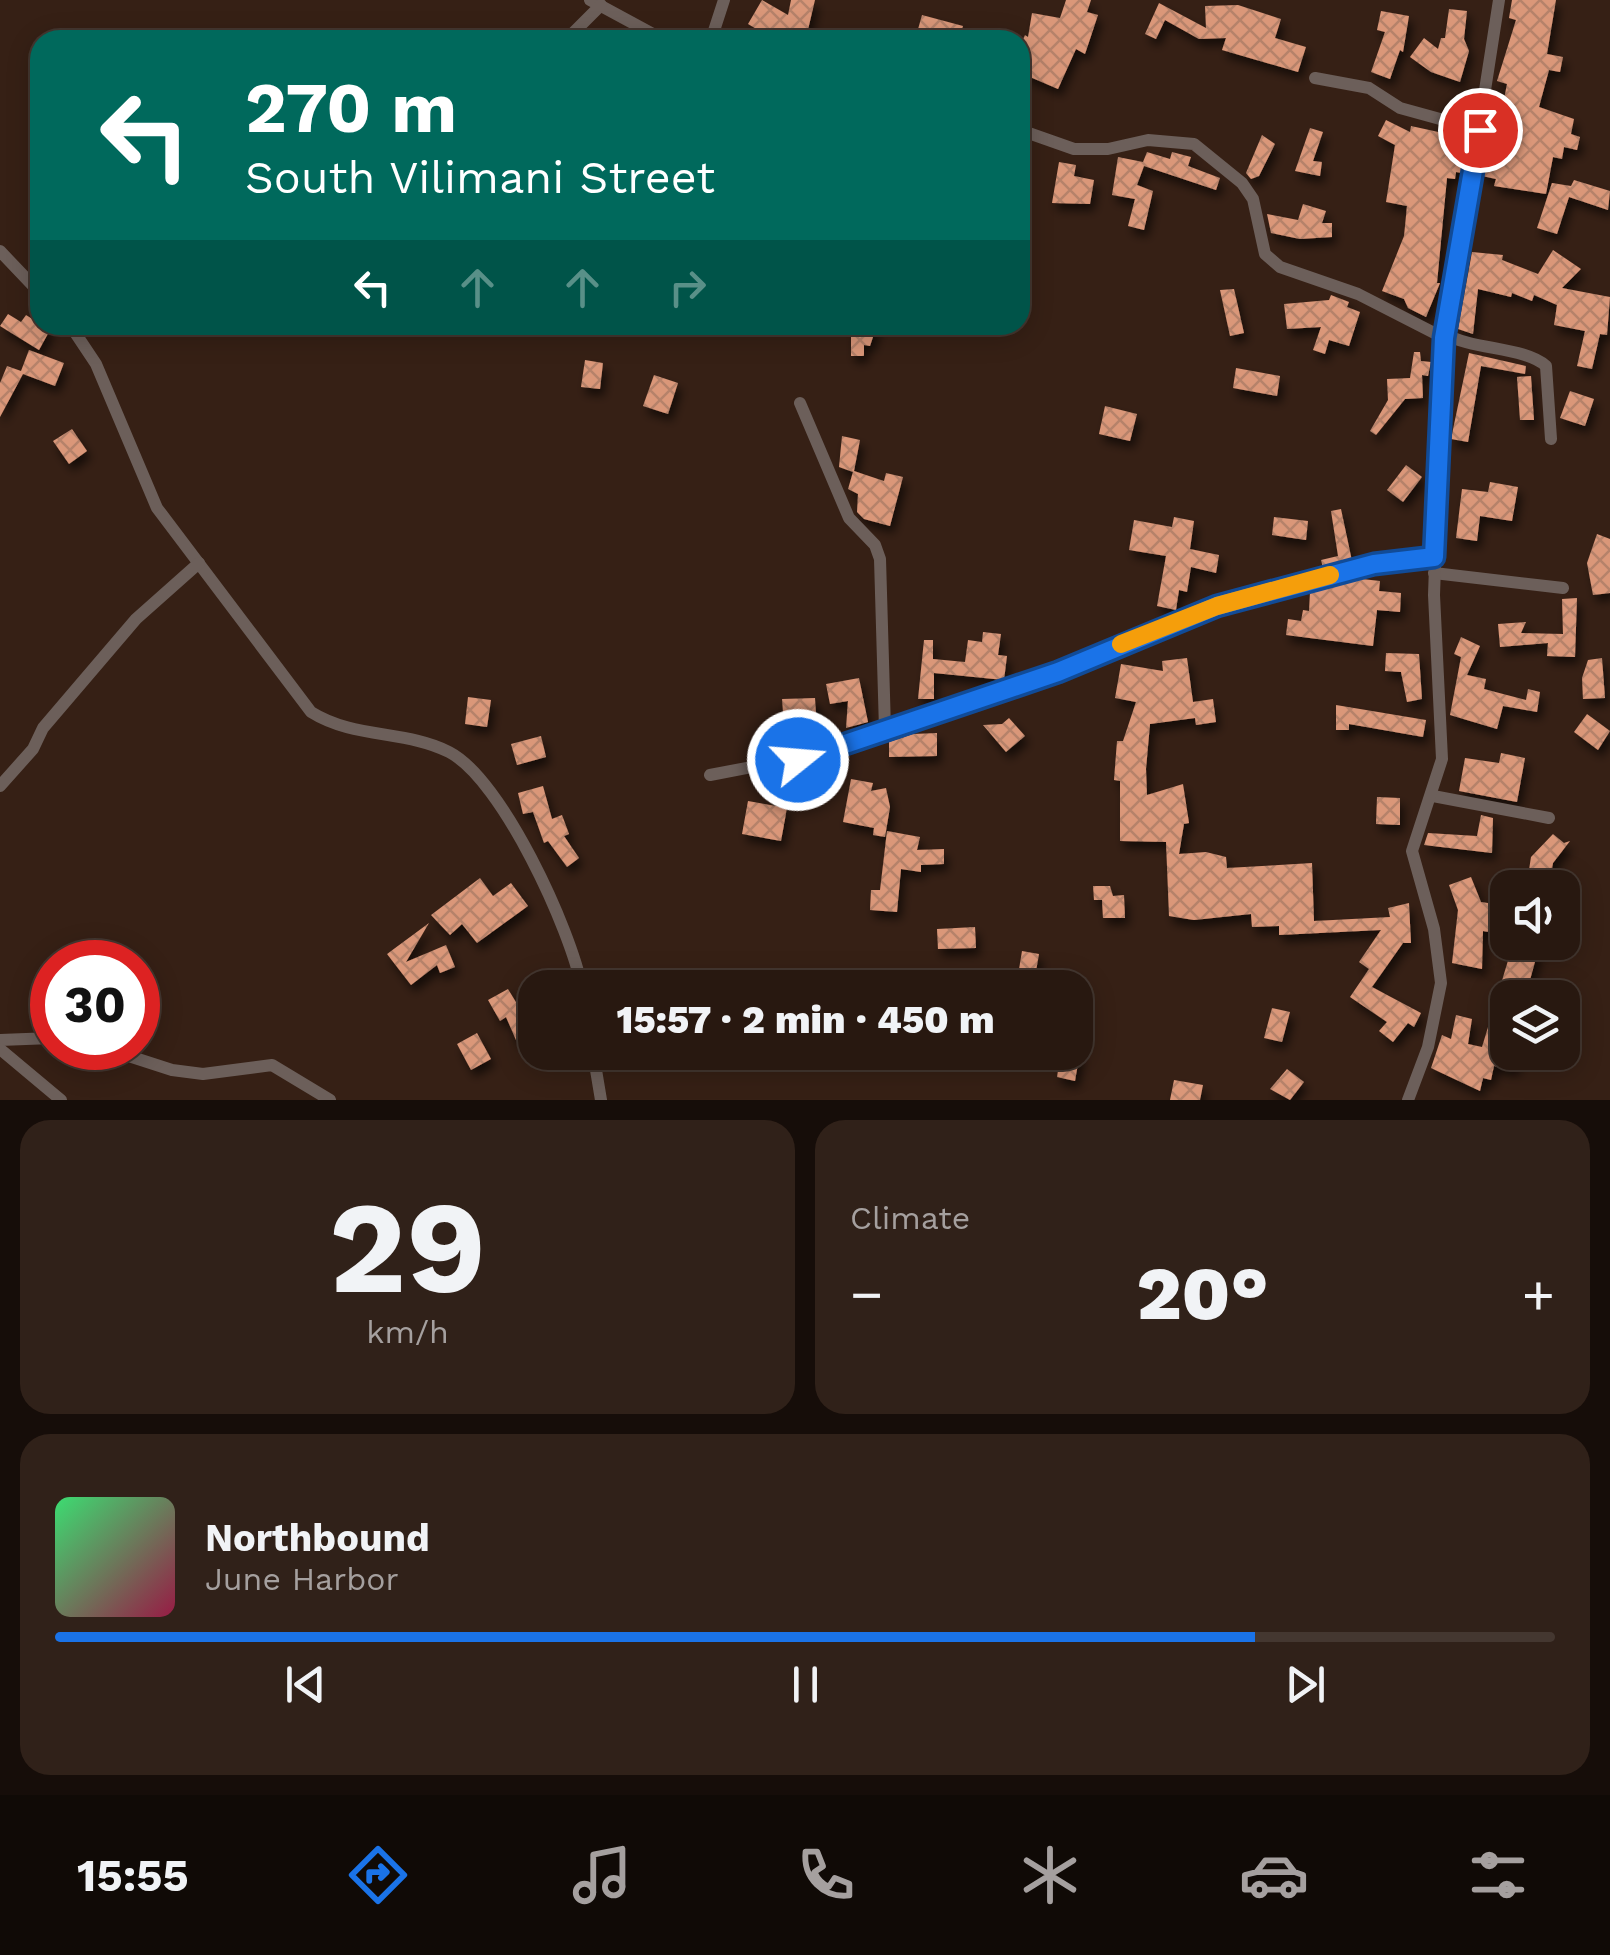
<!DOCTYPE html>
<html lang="en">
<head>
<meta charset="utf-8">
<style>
	body { margin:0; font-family:"Work Sans",sans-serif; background:#302119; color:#f1f3f6; height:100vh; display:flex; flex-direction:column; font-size:38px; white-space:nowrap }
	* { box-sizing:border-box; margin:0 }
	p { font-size:32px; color:#a5a09f }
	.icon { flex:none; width:55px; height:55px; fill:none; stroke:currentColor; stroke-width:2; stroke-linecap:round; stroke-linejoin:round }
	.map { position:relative; height:1100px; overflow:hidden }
	.drawer { display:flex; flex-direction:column; gap:20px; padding:20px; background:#160d09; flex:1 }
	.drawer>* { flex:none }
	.guide { position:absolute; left:30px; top:30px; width:1000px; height:305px; border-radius:30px; box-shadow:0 5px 25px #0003,0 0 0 2px #443730; background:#00695c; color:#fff; overflow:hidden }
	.controls { position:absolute; left:1490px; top:870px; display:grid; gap:20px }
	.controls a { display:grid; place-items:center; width:90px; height:90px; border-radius:20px; background:#281810; box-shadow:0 5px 25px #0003,0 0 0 2px #443730; font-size:50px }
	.speed { position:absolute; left:30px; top:940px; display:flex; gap:20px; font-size:50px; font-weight:700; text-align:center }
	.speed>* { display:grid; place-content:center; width:130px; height:130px; border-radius:50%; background:#281810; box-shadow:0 5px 25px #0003,0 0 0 2px #443730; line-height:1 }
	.speed .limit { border:15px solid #d22; background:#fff; color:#111 }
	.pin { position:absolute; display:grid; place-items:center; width:85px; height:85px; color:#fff; margin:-42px; border:5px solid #fff; border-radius:50%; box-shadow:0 2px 10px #0007 }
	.me { position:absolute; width:110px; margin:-55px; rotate:73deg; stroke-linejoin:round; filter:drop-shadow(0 0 8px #0008) }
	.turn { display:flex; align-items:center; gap:35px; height:210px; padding:0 50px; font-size:45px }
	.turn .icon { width:130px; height:130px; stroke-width:2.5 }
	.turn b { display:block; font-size:70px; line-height:85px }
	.lanes { display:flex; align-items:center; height:95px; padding:0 50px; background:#0003; justify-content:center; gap:50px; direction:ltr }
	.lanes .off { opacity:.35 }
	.big { font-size:75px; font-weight:800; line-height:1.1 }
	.drawer .tile { flex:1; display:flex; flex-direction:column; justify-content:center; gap:15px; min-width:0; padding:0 35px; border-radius:30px; background:#302119 }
	.drawer .dial { align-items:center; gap:0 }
	.dial b { font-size:130px; line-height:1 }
	.song { display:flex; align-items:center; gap:30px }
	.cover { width:120px; height:120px; border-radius:15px; background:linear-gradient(135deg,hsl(140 70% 55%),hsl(340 70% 35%)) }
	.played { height:10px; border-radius:5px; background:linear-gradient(90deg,#1a73e8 80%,#443730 80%) }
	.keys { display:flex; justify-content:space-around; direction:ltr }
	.heat { display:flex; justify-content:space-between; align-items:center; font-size:55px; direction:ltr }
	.drawer .tiles { flex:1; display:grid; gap:20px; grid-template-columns:1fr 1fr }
	.tile:last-child { grid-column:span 2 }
	.trip { position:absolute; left:518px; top:970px; width:575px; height:100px; border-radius:30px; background:#281810; box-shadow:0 5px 25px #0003,0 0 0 2px #443730; font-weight:800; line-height:100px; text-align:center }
	.dock { display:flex; height:160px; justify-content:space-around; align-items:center; background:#100a06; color:#a5a09f }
	.dock .icon { width:70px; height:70px }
	.dock .selected { color:#1a73e8 }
	.dock b { font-size:45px; color:#f1f3f6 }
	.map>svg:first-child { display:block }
	.building { fill:url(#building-cross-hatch); filter:url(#shadow) }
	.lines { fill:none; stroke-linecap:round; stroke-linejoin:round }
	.street { stroke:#6c5f5a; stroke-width:12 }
	.route-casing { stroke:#114b97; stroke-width:25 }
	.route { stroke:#1a73e8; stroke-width:18 }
	.slow { stroke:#f59e0b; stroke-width:18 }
</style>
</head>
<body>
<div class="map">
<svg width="1610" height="1100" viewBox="0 0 1610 1100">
	<defs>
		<pattern id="building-cross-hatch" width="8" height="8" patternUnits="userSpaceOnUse" patternTransform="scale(2.5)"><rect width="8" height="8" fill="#da9779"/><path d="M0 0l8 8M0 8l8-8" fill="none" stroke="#b5826b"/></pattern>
		<filter id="shadow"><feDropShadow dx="4" dy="7" stdDeviation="5" flood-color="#0009"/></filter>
	</defs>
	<rect width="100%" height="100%" fill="#362015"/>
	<g class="building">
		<path d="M762,0L788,15L791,0H815L806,38L774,30L770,37L748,24Z"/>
		<path d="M1066,0H1091L1087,12L1098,15L1085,54L1076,49L1058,89L1023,74L1031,56L1020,51V45L1025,35L1028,37L1032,13L1060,18Z"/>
		<path d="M1512,0H1556L1547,54L1563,57L1560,72L1549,70L1539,107L1574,119L1571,134L1580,137L1577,150L1564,147L1562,159L1553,157L1546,194L1494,186L1496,179L1482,176L1488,136L1490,129L1498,130L1507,84L1497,81L1516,20L1509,18Z"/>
		<path d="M1159,3L1206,28L1205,6L1238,5L1281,19L1275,38L1306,47L1298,72L1222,50L1226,38L1199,39L1165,20L1156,39L1145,34Z"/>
		<path d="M1449,9L1467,11L1464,39L1469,51L1460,82L1431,72L1410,57L1424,38L1438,49L1441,38H1445Z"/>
		<path d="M1381,11L1409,16L1403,52L1400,50L1390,79L1371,72L1385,32L1377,30Z"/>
		<path d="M922,15L963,26L959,40H915Z"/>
		<path d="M1386,120L1410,132L1411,126L1452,135L1447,157L1464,160L1462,173L1456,172L1455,179L1447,178L1437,283H1440L1426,317L1408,308L1404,299L1382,291L1404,236L1407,206L1386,202L1395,145L1378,136Z"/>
		<path d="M1310,128L1323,132L1313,161L1322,162L1320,176L1295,171Z"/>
		<path d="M1262,135L1275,144L1259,176L1251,179L1246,173Z"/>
		<path d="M1147,152L1170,159L1172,152L1191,157L1188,166L1220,178L1216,190L1144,166L1137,185L1153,191L1144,230L1128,226L1135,199L1112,195L1118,157L1143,162Z"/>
		<path d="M1059,162L1076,165L1074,176L1094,180L1090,204L1052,203Z"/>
		<path d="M1574,180L1610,191L1608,210L1569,197L1557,234L1537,228L1552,183L1571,186Z"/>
		<path d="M1303,204L1326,211L1322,223H1332V237L1300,239L1271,233L1267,214L1298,220Z"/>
		<path d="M1553,250L1581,269L1562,288L1610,297L1607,335L1600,334L1592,369L1577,366L1585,331L1554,325L1557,305L1534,295L1532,301L1512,293L1511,297L1478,289L1473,334L1458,329L1472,252L1503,255L1502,260L1538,274Z"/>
		<path d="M1234,289L1244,333L1230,336L1220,290Z"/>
		<path d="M1331,295L1349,302L1347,307L1360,312L1349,346L1329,340L1325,354L1313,350L1321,327L1287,329L1284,304L1329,300Z"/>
		<path d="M8,314L21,322L26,315L50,330L39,350L0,326Z"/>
		<path d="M851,325H877L870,346L864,345V356H851Z"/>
		<path d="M29,350L64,363L55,386L23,374L0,417V383L7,366L21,371Z"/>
		<path d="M1414,352H1420L1421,361L1431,362L1428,376L1422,375L1423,398L1405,399L1376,435L1370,431L1388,400L1387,379L1410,378Z"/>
		<path d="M1469,353L1526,366L1525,374L1481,366L1468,442L1451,439Z"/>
		<path d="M585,360L603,363L600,389L581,387Z"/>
		<path d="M1236,368L1280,376L1277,396L1233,388Z"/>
		<path d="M654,375L678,383L668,414L643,406Z"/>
		<path d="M1531,376L1534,420H1520L1517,377Z"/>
		<path d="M1570,391L1594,399L1585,426L1560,418Z"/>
		<path d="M1105,406L1137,414L1130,441L1099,434Z"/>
		<path d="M72,429L87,451L69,464L53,441Z"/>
		<path d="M842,436L860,440L854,471L884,481L886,473L903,477L890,526L864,519L857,512L858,494L848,489L853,472L839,467Z"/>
		<path d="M1406,465L1422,477L1403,502L1387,490Z"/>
		<path d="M1490,482L1518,487L1512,521L1480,516L1477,541L1456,538L1462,489L1488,492Z"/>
		<path d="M1341,509L1352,561L1323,568L1321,560L1338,556L1331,511Z"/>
		<path d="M1174,517L1194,521L1190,549L1219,555L1216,573L1191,567L1187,592L1179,590L1176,610L1157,606L1166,556L1129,550L1134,520L1172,527Z"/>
		<path d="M1274,517L1308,521L1306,540L1272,535Z"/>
		<path d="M1597,534L1610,539V593L1593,595L1587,563Z"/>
		<path d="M1362,579L1380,581L1379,591L1401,593L1400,612L1377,610L1373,646L1286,635L1288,619L1301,621L1303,610L1309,611L1310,592Z"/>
		<path d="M1577,598L1575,657L1547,656L1548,643L1500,647L1498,624L1526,622L1521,633L1563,634L1562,599Z"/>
		<path d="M983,632L1001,634L998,655L1007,656L1004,680L934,673V699H918L924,640H933V659L965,662L968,640L982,642Z"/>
		<path d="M1461,637L1480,646L1467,675L1486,679L1484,689L1526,700L1528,689L1540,692L1537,712L1503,706L1497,729L1450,715L1461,657L1454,654Z"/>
		<path d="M1386,653L1419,654L1422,699L1407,702L1401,672L1385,671Z"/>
		<path d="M1187,658L1193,702L1213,699L1216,722L1196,725L1195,718L1150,724L1146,769L1147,795L1183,784L1189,823L1184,824L1179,854L1206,852L1226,857L1227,868L1312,863L1314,921L1390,917L1388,908L1409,903L1411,943H1403L1372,987L1421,1013L1414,1027L1408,1023L1393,1042L1379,1031L1387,1022L1350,997L1369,969L1359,962L1381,930L1279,935V926L1252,927L1251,914L1194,920L1169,916L1166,842L1120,841V781L1114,780L1117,741H1123L1136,702L1115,698L1121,664L1163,671L1162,661Z"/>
		<path d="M1602,658L1605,698L1583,699L1582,678L1588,660Z"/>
		<path d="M859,678L868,722L846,728L848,701L830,704L826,684Z"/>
		<path d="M468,697L491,700L487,727L465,724Z"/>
		<path d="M815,698L818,744L754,756L753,743L785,739L782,699Z"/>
		<path d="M1336,705L1426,720L1423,737L1349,724V730H1336Z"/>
		<path d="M1587,714L1610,731L1598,750L1574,732Z"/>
		<path d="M1009,718L1025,736L1006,752L983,725L1002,724Z"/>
		<path d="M937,733V756L889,757V742L913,734Z"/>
		<path d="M541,736L546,757L517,765L511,744Z"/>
		<path d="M1501,753L1525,758L1517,802L1459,791L1465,758L1499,763Z"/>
		<path d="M851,779L873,783L871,791L886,788L890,807L885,837L873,835L874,828L843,822Z"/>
		<path d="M543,786L552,819L562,815L569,834L564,836L579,858L567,867L548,841L544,843L533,812L523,814L518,793Z"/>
		<path d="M1377,797L1400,798V825L1376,824Z"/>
		<path d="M748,801L787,808L781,841L742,834Z"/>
		<path d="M1481,815L1493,818L1492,853L1424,845L1428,833L1477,836Z"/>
		<path d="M887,831L920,837L917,850L944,849V864L921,865V872L901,869L897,912L870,910L871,890H880Z"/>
		<path d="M1553,834L1564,843L1570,841L1553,863L1549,887L1527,883L1531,857Z"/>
		<path d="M1471,877L1481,902L1501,905L1498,934L1483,931L1482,969L1452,963L1458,910L1449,885Z"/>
		<path d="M480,878L493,896L511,883L528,906L477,943L462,924L450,935L431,915Z"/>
		<path d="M1093,886H1110L1113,896L1124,895L1125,918H1103L1102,900H1094Z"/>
		<path d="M429,923L406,962L446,945L455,967L440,973L437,965L411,985L387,954Z"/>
		<path d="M975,927L976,948L938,949L937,929Z"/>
		<path d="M1513,944L1538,951L1525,998H1508V1015L1491,1043L1508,1046V1052H1518L1515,1069L1494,1066L1491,1080L1483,1078L1480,1091L1431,1068L1442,1035L1451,1039L1456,1015L1472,1019L1468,1044L1482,1047Z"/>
		<path d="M1022,951L1039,954L1033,988H1016Z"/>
		<path d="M508,989L534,1032L516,1040L506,1017L500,1021L488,1000Z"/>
		<path d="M1272,1008L1290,1012L1282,1042L1264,1038Z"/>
		<path d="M477,1033L491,1059L471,1070L457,1044Z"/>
		<path d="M1061,1052H1080L1075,1081L1057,1077Z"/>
		<path d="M1287,1069L1304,1082L1290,1100L1270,1089Z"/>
		<path d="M1174,1080L1203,1085L1200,1100H1170Z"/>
	</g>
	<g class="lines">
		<g class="street">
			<path d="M590,0L664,40"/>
			<path d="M566,40L601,5"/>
			<path d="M711,40L724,0"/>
			<path d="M1315,78L1369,88L1400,108L1480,130"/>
			<path d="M1020,130L1074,149H1108L1148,140L1194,144L1242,183L1253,199L1265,254L1280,267L1358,294L1444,338"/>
			<path d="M0,251L40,293"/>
			<path d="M70,325L96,364L157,508L311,712C354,739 406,730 449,752C502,779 571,930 582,988"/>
			<path d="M1445,334C1473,350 1525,347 1546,366L1551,439"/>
			<path d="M800,403L849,518L875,545L880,559L885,729"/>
			<path d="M1434,573L1563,588"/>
			<path d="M710,775L830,752L1058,672L1217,606L1375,565L1434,557"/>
			<path d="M0,786L33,749L43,728L136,619L199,563"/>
			<path d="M1433,796L1549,818"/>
			<path d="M0,1040L52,1038"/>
			<path d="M104,1048L172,1070L203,1074L272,1065L330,1100"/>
			<path d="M0,1049L61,1100"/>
			<path d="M593,1052L601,1100"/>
			<path d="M1408,1100L1428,1047L1441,983L1434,929L1412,851L1442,759L1434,595L1442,367L1499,0"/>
		</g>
	</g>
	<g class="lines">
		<g class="route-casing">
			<path id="route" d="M798,760L1058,672L1217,606L1374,564L1434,557L1444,338L1480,130"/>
		</g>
		<use href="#route" class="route"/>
		<path class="slow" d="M1121,644L1217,606L1330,575"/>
	</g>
</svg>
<div class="controls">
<a><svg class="icon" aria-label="sound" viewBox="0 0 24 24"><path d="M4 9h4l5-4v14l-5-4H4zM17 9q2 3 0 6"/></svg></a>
<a><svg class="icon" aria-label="layers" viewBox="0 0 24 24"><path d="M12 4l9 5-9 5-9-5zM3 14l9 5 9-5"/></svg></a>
</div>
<div class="speed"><div class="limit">30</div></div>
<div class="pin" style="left:1480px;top:130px;background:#d93025"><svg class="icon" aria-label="arrive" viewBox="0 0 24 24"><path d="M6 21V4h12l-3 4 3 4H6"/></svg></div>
<svg class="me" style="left:798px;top:760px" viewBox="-20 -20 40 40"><circle r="17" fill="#1a73e8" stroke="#fff" stroke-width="3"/><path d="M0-11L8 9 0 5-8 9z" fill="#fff"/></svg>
<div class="trip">15:57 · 2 min · 450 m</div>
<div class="guide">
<div class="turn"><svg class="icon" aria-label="left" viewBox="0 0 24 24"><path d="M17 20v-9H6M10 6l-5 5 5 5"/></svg><div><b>270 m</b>South Vilimani Street</div></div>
<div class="lanes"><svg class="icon" aria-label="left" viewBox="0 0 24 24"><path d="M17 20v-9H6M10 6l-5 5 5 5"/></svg><svg class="icon off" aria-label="ahead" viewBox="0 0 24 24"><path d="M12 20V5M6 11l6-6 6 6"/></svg><svg class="icon off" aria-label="ahead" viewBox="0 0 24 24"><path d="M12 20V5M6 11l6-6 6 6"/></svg><svg class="icon off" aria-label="right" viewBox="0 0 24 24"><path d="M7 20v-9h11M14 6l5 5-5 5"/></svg></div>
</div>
</div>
<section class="drawer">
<div class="tiles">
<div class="tile dial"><b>29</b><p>km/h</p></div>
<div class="tile"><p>Climate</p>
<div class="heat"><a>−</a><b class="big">20°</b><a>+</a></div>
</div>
<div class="tile">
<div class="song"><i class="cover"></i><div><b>Northbound</b><p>June Harbor</p></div></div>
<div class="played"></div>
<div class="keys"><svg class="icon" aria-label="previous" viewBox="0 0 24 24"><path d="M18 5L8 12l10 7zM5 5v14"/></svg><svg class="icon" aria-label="pause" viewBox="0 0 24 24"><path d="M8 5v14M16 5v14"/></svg><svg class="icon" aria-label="next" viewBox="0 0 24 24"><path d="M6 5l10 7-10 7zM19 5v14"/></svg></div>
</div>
</div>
</section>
<nav class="dock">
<b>15:55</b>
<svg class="icon selected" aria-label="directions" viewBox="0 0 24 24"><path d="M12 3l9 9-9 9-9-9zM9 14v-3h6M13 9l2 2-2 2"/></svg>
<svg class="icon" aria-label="music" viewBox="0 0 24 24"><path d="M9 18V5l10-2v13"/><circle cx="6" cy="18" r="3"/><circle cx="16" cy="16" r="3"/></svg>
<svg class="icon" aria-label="phone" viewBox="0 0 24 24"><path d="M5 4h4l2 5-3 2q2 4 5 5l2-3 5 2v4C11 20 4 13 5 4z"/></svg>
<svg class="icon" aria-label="climate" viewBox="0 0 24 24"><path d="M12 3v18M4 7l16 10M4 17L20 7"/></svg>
<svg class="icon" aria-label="car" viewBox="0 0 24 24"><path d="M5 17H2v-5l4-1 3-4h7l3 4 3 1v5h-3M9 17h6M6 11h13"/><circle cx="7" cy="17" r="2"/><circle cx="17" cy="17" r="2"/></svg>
<svg class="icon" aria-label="filters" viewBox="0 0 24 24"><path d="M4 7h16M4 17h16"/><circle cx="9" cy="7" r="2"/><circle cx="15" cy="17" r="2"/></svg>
</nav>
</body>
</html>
